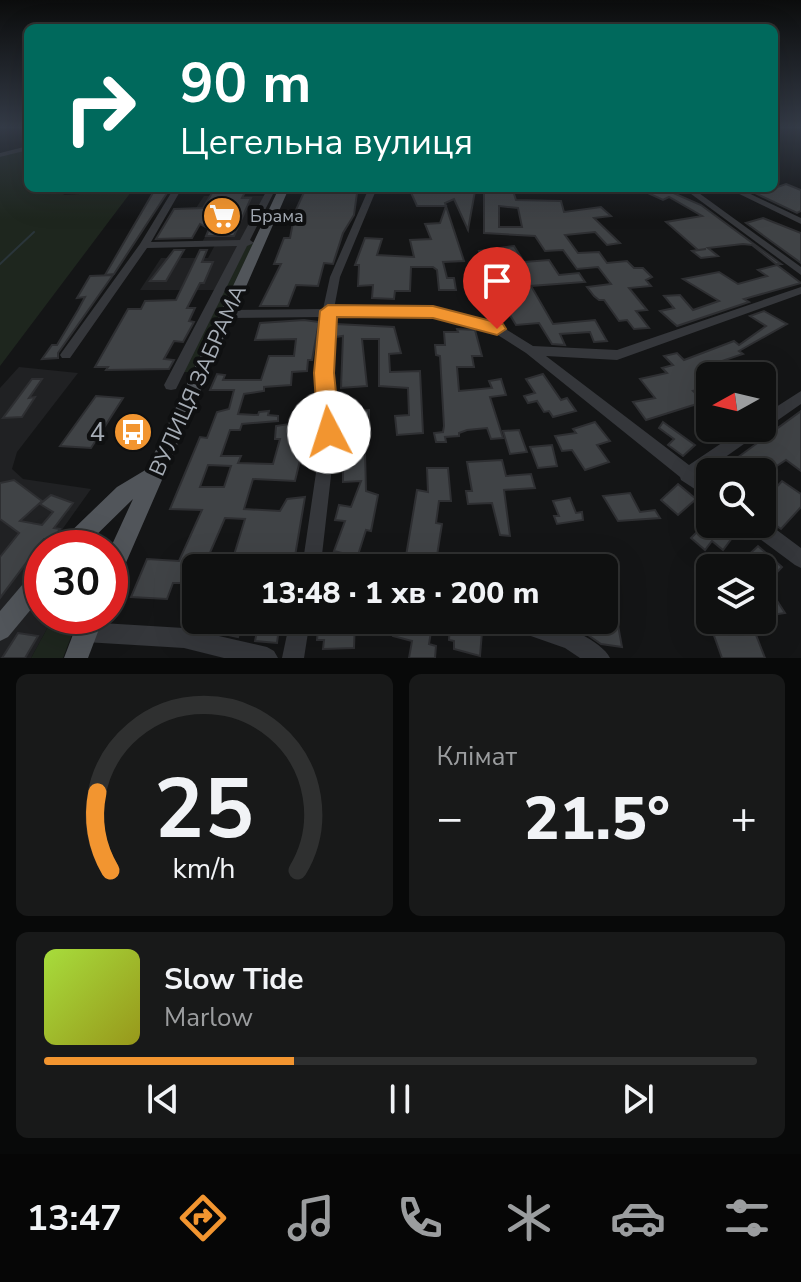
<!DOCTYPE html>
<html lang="uk">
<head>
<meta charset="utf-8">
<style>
	body { margin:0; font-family:"Nunito Sans",sans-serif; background:#181919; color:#f1f3f6; height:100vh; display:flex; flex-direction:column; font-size:30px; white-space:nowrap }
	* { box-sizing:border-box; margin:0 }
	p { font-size:26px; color:#9b9d9f }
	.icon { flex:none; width:44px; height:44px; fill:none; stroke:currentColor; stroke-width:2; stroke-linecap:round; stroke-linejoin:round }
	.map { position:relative; height:658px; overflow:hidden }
	.panel { display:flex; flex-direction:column; gap:16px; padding:16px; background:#080909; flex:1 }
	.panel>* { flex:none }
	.top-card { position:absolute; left:24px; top:24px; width:754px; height:168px; border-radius:12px; box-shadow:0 8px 32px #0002,0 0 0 2px #2f3030; background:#00695c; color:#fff; overflow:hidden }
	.needle { width:52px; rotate:262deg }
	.buttons { position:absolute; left:696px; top:362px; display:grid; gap:16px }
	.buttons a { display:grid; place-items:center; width:80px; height:80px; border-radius:12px; background:#0f1010; box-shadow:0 8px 32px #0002,0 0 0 2px #2f3030; font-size:40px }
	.speed { position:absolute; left:24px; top:530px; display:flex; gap:16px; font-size:40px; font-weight:700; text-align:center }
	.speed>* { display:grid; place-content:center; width:104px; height:104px; border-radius:50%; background:#0f1010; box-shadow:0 8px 32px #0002,0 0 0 2px #2f3030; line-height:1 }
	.speed .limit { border:12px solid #d22; background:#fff; color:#111 }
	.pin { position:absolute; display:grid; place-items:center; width:68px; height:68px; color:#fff; margin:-82px -34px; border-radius:50% 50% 50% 0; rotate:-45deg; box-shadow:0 0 8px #0007 }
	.pin .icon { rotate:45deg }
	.me { position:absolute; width:88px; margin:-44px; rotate:355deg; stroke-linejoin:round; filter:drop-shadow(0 0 6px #0008) }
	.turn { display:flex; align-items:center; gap:28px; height:168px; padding:0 24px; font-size:36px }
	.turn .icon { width:104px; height:104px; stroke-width:2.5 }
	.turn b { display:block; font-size:56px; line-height:68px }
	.big { font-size:60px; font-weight:800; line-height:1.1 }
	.panel .widget { flex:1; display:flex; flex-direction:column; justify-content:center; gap:12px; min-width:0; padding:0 28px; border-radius:12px; background:#181919 }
	.panel .dial { align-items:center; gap:0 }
	.dial svg { height:208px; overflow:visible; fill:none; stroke:#2f3030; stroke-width:7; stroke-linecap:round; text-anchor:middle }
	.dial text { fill:#f1f3f6; stroke:none }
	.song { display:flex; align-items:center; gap:24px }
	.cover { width:96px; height:96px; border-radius:12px; background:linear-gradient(135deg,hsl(80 70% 55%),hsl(60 70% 35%)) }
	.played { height:8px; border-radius:4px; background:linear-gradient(90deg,#f29530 35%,#2f3030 35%) }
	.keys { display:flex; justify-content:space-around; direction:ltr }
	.heat { display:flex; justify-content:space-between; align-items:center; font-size:44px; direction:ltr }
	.panel .tiles { flex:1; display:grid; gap:16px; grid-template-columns:1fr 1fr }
	.widget:last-child { grid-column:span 2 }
	.trip { position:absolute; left:182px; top:554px; width:436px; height:80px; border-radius:12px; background:#0f1010; box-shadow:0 8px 32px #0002,0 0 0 2px #2f3030; font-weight:800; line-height:80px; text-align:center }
	.menu { display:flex; height:128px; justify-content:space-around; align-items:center; background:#060606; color:#9b9d9f }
	.menu .icon { width:56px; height:56px }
	.menu .selected { color:#f29530 }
	.menu b { font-size:36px; color:#f1f3f6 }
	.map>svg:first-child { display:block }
	.built { fill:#202123 }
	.green { fill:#1e261e }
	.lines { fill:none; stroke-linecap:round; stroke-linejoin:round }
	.stream { stroke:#2a353a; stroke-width:2 }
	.building { fill:#404346; stroke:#2e2f32; stroke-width:2; fill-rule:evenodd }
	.minor { fill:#35373b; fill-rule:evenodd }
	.major { fill:#51555a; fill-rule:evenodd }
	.route { fill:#f29530; stroke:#9d611f; stroke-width:2 }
	.labels { text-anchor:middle; stroke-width:8; stroke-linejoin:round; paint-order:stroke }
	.far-poi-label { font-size:18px; fill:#a6adb6; stroke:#0f1011; text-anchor:start }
	.street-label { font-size:22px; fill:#a6adb6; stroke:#0f1011 }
	.near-poi-label { font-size:26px; fill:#a6adb6; stroke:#0f1011; text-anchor:end }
</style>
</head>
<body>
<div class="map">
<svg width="801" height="658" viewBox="0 0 801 658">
	<rect width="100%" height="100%" fill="#141516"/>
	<g class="built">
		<path d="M204,196H265L241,242H202L213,223H186Z"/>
		<path d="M240,244L216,290H140L161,258H208L215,245Z"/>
		<path d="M19,367L78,373L17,452L12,469L23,479L91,489L49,548H42V558L0,617V388Z"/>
		<path d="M42,589V616H54L31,658H0V641Z"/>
	</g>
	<g class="green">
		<path d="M28,149V188H74L63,195L97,193L102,188H134L0,366V157Z"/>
		<path d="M247,244H253L192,372H183Z"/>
		<path d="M54,616H79L63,658H31Z"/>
	</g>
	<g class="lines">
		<path class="stream" d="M0,264L34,232"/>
	</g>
	<g class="building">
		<path d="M786,184L801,190V211L797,213L757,194Z"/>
		<path d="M224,188H247L242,198H251L234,236H206L209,229L200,224L192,238L156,239L174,209L203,208L212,193H222Z"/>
		<path d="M323,188H339L338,193H357L354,215L343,233L333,264L324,263L318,286L296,285L288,306H260L281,264H274L284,238H290L295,212L305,190Z"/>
		<path d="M409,188L475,191L468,230L454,199L445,203L464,261L443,262L447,278H454L456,290H439L437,270L433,267H411L410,291H395L394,299L372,298L373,285L358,286L359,265H355L365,238L382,239L377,255L414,257L410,240L431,239L425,224L440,223L446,206H417Z"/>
		<path d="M484,188H512L516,200L561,201L564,212L601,207L611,216L594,218L620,243L607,245L595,232L565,235L578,253L599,252L607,263L627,261L634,268H643L652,277L646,280L651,286L629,288L647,310L636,311L649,328L634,329L627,320L619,321L604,300H599L594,296L587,287L611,284L598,267L577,269L563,250L545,251L535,236L484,233ZM499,206L518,208L522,227H499Z"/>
		<path d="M662,188L701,205L781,264H776L752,245L743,244L708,248L718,256L701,258L692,251L706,249L698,250L666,222L702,216L669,197L663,200L650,194Z"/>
		<path d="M169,190L114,274L105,275L154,191Z"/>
		<path d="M763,218L801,233V263L746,223Z"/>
		<path d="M514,246L524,262L549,260L559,275L579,273L585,282L531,286L553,324L595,320L607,341L594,342L590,332L560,334L565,345L552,344L539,323L516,325L490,282H494L479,251Z"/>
		<path d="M174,250H184L166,281H150Z"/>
		<path d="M200,250H207L202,262H213L204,283H200L187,308H195L189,321L194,322L183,342L174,341L164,359L174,360L169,369L106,370L108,367H95L128,309H141L145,301L176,300Z"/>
		<path d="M777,265L801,283L744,299L749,302L677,326L660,311L674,308L664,296L680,295L693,310L719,301L683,279L719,272L738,284L767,276L758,270Z"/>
		<path d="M113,275L58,353V358L42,359L52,345H57L78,310L85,297L77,298L90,276Z"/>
		<path d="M764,311L787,324L739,351L743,354L713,364L716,366L699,372L710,386L693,391L710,406L701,408L697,404L646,420L633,402L655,398L640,379L667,373L662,368L673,365L664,356L677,353L684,360L734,341L739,345L766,326L750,316Z"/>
		<path d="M304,320L319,322L312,360H308L307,371L292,372L291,385L264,387V391L244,394L238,414L258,415L259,412L269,411L268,415L278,416V421L242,424L240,430H230L221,456H241L238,463L273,464L280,439H275L276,426L296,423V417L317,415L309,456H301L295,481L253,479L244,509L280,511L287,499L305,497L293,568H230L245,519L225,518L209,555L194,553L184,583H173L167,599L131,597L147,559L179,561L202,510L170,509L200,437L207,438L217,412L229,409L234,390H210L217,374L225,375L223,380H261L269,356H294L296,339L255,340L260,323ZM208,465L231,466L224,487H200Z"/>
		<path d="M336,324L394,327L401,353L389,354L390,372L420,371L423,433L397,435L395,416L409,415L408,388L379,386V339H362L367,386L341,388L343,336L335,337Z"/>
		<path d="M457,329L475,330L482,356H472L474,367H457L459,391L492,388L489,381L501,379L506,395L490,397L503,438L491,439L487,428L467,430L459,433V436L445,437L446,442H436L434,433L443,432L444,426L440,356L436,355L435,345H445L444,332H458Z"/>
		<path d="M543,374L561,400L567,398L576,411L553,417L549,411L544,412L537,401L528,403L524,396L535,393L526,379Z"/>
		<path d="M32,379H42L29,398L35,397L22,417L3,418Z"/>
		<path d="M96,396L123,398L91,448L60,446Z"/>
		<path d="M369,410V419H363V428L339,430L338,416L344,415V412Z"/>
		<path d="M801,411V471L786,460L763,475L756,469L733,472L726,466Z"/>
		<path d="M595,422L610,441L597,445L609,462L585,470L572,450L562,451L555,436L576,433L573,429Z"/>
		<path d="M663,422L695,445L683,456L668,445L674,439L659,428Z"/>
		<path d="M519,430L527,452L510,454L503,431Z"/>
		<path d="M552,445L557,466L538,468L530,447Z"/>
		<path d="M365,453L366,491L378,495L371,531L366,530L358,555L346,554L334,551L345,521L335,520L339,505L351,507L361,481L343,482V455Z"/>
		<path d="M502,460L506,476L531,474L535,488L504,490L510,536L500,535L492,503L468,504L466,491H472L467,462Z"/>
		<path d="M427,468H448L451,501H439L436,523L442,524L435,568H413L414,564L405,562L417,490L428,492Z"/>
		<path d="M14,480L42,501L20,521L42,525L53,512L40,504L51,495L73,503L54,528L60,529L52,540L44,539L0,598V557L19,533L0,519V483Z"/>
		<path d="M782,481L801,494V507L781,529L762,515V503Z"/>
		<path d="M678,484L696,499L678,515L661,500Z"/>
		<path d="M630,493L640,512L655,510L660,518L618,521L603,496Z"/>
		<path d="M570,498L576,513L582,512L583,520L557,524L554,516H559L553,501Z"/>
		<path d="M705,524H730L738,530L723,550L712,541L705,550L691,538Z"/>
		<path d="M758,546L782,567L763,587L769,597L774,596L785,613L765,616L762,611V568H752L743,560Z"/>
		<path d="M604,612L616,614L622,647L601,644L588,635L585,620H604Z"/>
		<path d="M209,620L242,625L238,637L205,630Z"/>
		<path d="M249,620H280L277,643L255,641L257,631H247Z"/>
		<path d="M319,620H355L354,648L323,649L324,640H317Z"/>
		<path d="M396,620H433L429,644L436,646L435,658H409L412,641L393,636Z"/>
		<path d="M458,620H483L480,656L454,649V641L449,640L450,624L457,626Z"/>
		<path d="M712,630L756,635L765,658H722Z"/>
		<path d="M18,633L38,636L25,658H2Z"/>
	</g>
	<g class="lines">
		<g class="minor">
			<path d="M28,146V150L0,157V153Z"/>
			<path d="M174,188H182L151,242L240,240L268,188H276L250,240L254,243L247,246L176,389L171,390L166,389L164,385L237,246L147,248L70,358H62L60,355L62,352L140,244Z"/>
			<path d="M369,188H377L340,277L334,309L433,308L501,326L533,346L617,350L801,287V294L617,360L546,356L689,465L744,428H762V416L801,391V404L701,474L710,481V499L681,480L680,477L526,353L493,332L433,316L333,317L331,373L336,432L322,555L365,559L372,561L374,568H302L322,432L317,373L322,317L227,318L221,314L227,310L323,309L330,277Z"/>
			<path d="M683,188H692L801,267V275Z"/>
			<path d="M727,188H738L801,218V224Z"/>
			<path d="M762,519L801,548V568L795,565L748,530L745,524H762Z"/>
			<path d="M290,620H310L304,658H282Z"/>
			<path d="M502,620C515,620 529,618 542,620C561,623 602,641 610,658H580L565,648L505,627Z"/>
			<path d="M85,622L184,628L267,647L274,651L278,658H224L184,648L85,642L78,639L75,632L78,625Z"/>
		</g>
		<g class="major">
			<path d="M279,188H289L118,581L110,584V549L133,499L83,548H57L61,541L117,487L147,469Z"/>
			<path d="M42,568V596L8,637L0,641V611L34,571Z"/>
			<path d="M80,616H104L88,658H64Z"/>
		</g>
	</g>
	<linearGradient id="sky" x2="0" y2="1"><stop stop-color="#0b0c0c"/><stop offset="0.58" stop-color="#343b47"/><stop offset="1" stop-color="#343b47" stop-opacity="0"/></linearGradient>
	<rect width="801" height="219" fill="url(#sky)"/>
	<path class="route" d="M328,305L433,306L503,324L506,329L497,335L433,318L337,317L334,373L340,432L337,439L329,442L321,439L318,432L314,373L320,311Z"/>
	<defs>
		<g id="supermarket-disc" transform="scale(2)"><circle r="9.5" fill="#f29530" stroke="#0f1011"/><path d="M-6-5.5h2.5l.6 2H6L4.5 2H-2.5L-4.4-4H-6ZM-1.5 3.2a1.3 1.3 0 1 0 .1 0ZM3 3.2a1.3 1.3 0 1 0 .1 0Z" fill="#fff"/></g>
		<g id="bus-disc" transform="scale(2)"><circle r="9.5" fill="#f29530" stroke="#0f1011"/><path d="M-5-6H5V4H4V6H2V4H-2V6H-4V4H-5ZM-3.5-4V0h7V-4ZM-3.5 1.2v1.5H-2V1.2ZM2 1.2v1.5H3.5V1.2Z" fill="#fff"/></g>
	</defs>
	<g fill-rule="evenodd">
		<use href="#supermarket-disc" x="222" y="216"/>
		<use href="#bus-disc" x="133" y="432"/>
	</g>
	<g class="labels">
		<g class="far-poi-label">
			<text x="250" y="222">Брама</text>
		</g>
		<g class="street-label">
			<text transform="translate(197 380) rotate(-66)" y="8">ВУЛИЦЯ ЗАБРАМА</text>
		</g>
		<g class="near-poi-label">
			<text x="105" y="441">4</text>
		</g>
	</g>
</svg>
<div class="buttons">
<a><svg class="needle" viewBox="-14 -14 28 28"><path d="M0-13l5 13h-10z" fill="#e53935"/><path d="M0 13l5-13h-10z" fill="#9b9d9f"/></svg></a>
<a><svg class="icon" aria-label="search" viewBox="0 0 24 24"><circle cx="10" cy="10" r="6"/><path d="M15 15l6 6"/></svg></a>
<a><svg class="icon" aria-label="layers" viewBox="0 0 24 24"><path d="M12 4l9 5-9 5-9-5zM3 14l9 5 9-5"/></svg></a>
</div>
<div class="speed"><div class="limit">30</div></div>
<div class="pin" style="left:497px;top:329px;background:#d93025"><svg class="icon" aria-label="arrive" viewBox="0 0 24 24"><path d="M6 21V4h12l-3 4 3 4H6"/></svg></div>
<svg class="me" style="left:329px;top:432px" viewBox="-20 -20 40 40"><circle r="19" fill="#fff"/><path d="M0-13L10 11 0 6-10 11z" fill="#f29530"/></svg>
<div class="trip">13:48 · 1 хв · 200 m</div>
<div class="top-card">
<div class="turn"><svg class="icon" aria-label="right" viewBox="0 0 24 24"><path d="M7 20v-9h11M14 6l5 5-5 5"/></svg><div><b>90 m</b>Цегельна вулиця</div></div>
</div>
</div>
<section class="panel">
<div class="tiles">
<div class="widget dial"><svg viewBox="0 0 100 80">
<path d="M14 69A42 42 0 1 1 86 69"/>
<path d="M14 69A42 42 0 0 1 9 39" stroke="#f29530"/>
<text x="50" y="56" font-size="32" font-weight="700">25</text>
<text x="50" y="72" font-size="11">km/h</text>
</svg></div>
<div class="widget"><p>Клімат</p>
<div class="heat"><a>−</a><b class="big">21.5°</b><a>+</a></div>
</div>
<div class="widget">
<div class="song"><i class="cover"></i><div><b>Slow Tide</b><p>Marlow</p></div></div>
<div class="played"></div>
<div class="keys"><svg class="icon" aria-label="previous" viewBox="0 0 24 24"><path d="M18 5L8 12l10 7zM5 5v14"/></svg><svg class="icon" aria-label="pause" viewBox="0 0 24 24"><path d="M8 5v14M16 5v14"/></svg><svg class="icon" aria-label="next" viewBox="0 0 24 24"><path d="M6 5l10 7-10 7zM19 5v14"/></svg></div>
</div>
</div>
</section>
<nav class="menu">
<b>13:47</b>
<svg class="icon selected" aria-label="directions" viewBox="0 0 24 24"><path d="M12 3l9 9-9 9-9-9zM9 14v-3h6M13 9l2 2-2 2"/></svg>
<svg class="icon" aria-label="music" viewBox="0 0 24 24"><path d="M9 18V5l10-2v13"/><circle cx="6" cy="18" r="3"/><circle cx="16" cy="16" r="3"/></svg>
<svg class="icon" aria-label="phone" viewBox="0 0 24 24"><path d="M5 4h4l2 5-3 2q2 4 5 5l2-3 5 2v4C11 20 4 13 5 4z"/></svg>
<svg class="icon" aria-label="climate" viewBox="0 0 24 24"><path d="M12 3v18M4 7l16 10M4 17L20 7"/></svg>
<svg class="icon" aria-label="car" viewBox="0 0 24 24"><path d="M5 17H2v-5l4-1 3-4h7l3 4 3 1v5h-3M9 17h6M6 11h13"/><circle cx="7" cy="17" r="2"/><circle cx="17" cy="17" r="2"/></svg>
<svg class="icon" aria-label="filters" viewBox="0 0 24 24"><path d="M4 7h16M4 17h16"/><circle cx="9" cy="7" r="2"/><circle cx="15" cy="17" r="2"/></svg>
</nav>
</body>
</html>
